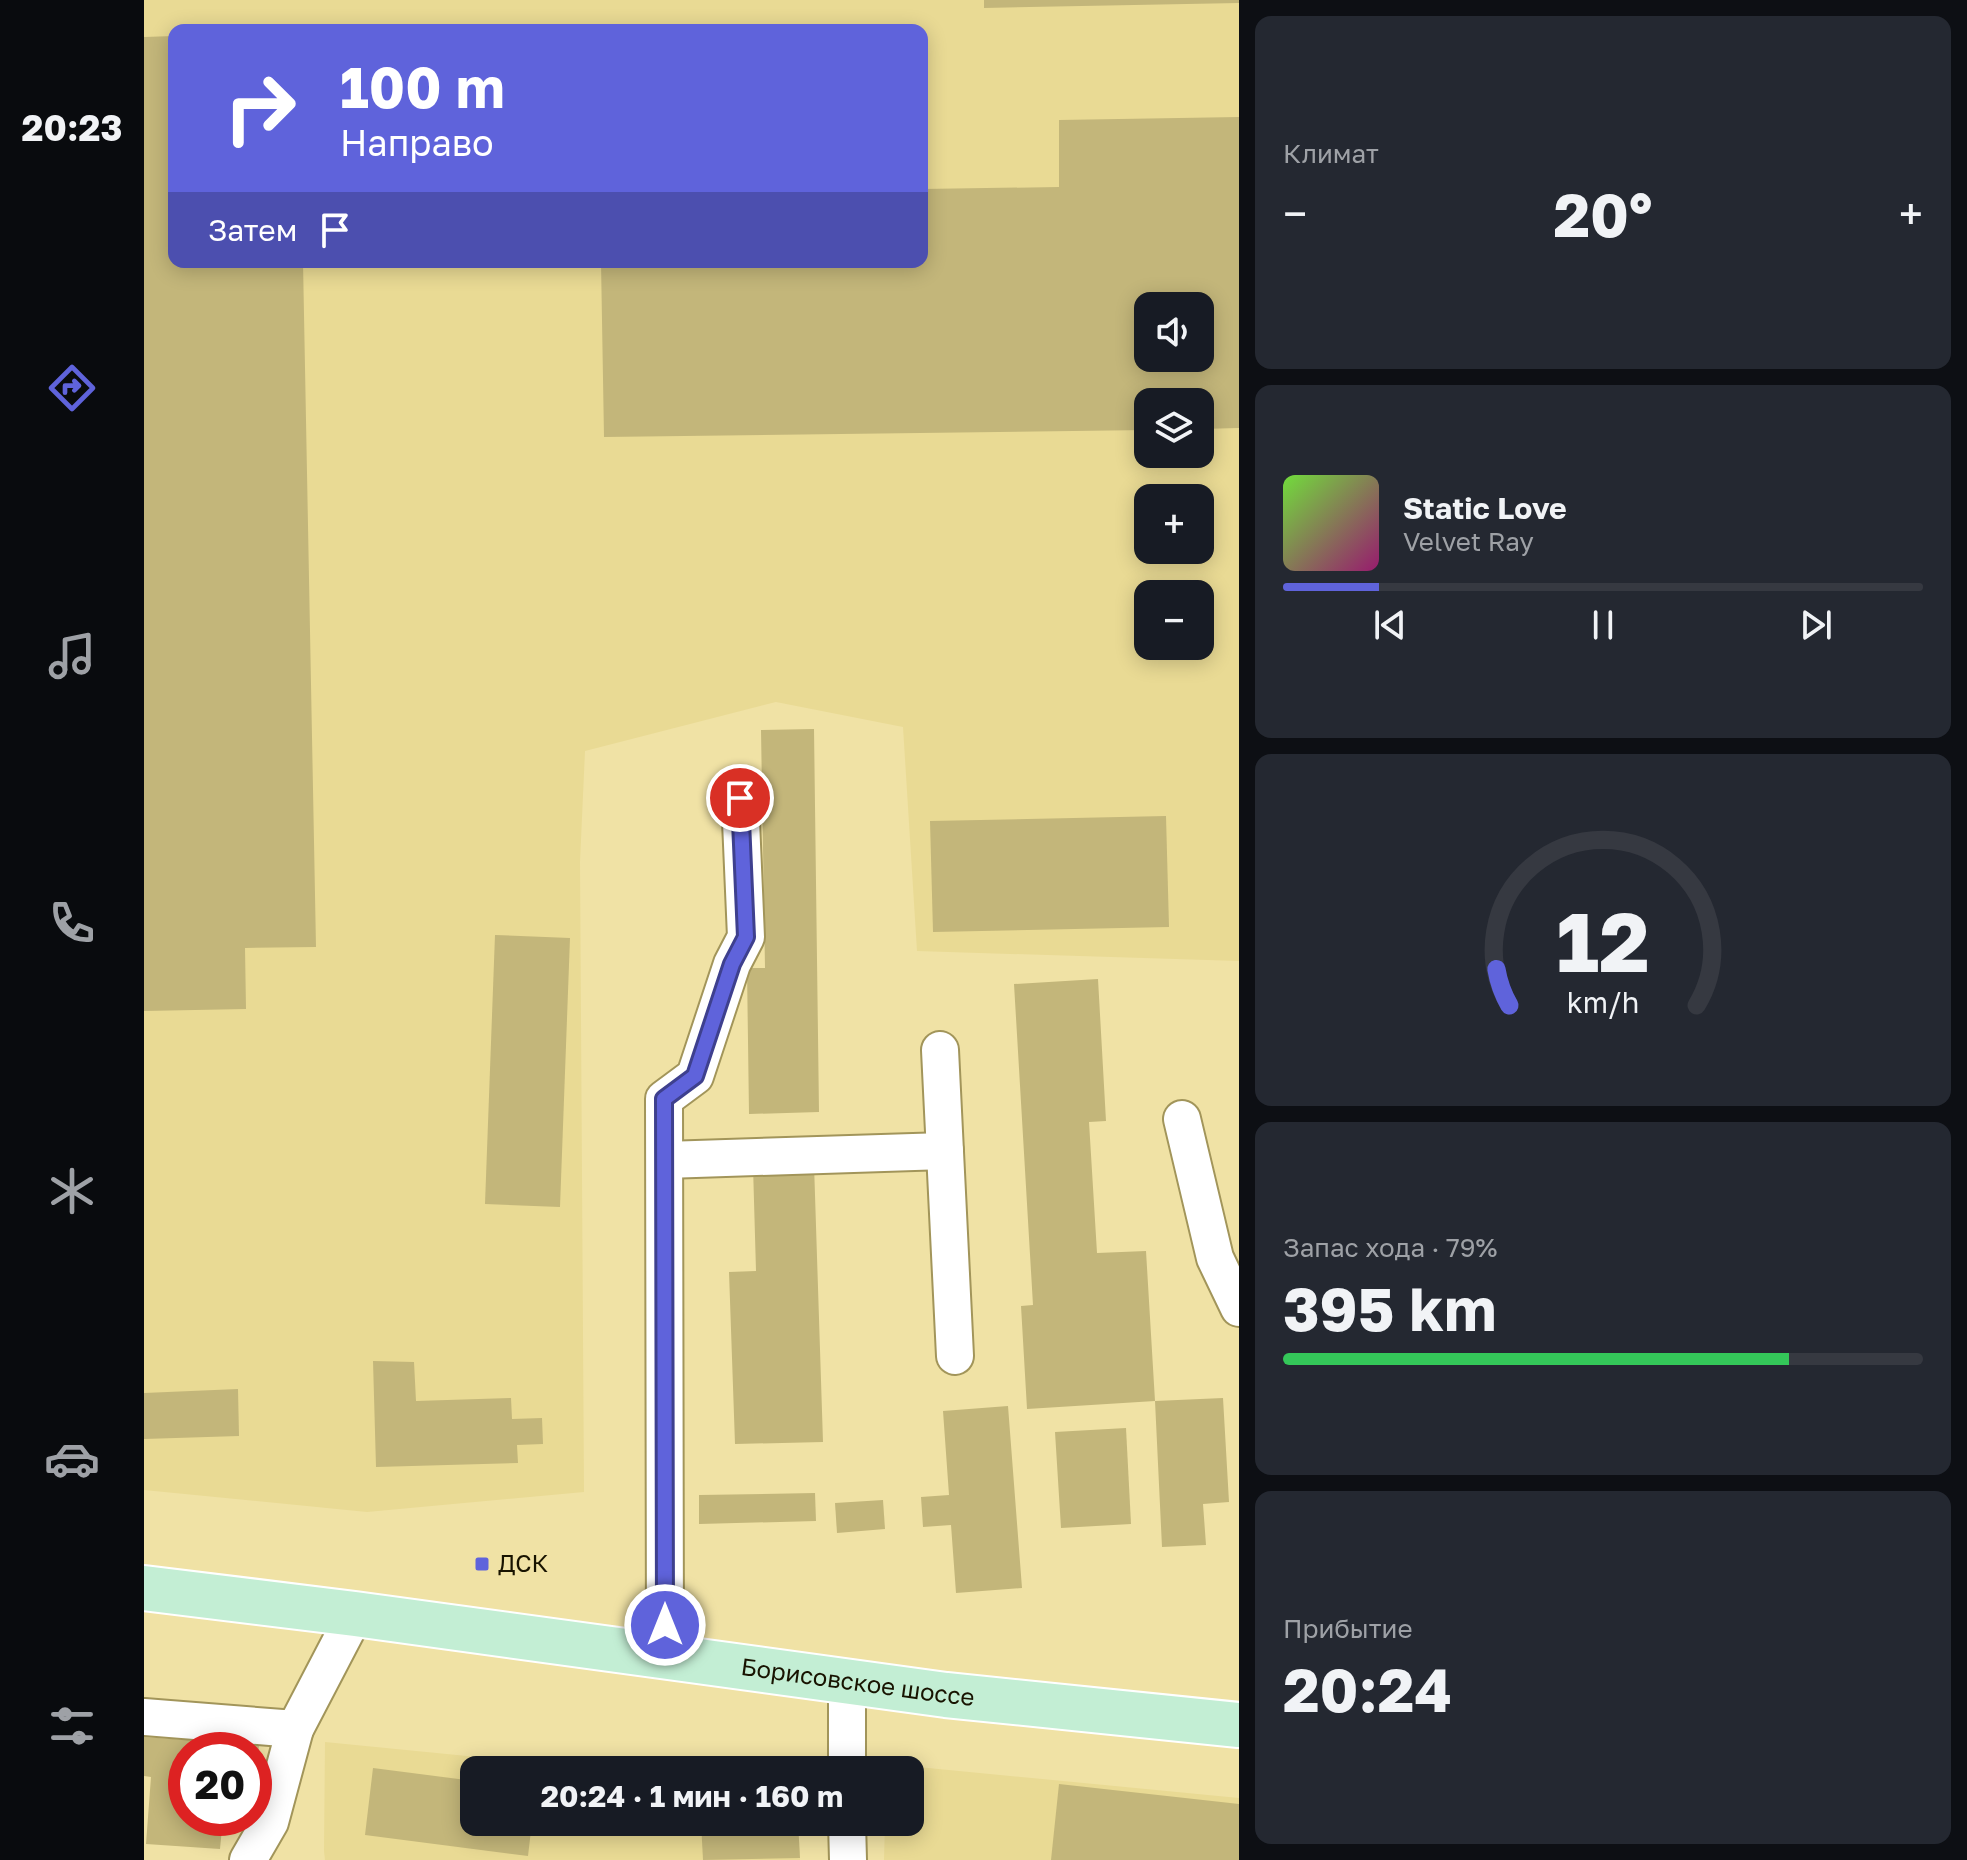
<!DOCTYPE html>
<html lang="ru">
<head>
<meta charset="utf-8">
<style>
	body { margin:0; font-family:"Golos Text",sans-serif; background:#242831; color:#f1f3f6; height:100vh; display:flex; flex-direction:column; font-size:30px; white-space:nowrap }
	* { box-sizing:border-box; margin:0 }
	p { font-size:26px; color:#9ea1a6 }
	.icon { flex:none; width:44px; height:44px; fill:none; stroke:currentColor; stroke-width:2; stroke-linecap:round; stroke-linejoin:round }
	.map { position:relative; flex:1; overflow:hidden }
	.panel { display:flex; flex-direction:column; gap:16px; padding:16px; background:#0d0f14; width:728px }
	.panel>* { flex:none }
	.guide { position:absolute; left:24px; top:24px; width:760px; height:244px; border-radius:16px; box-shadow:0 4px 20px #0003; background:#5f63db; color:#fff; overflow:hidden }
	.tools { position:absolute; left:990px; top:292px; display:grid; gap:16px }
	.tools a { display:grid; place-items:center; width:80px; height:80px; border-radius:16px; background:#171b24; box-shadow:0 4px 20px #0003; font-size:40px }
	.speed { position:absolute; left:24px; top:1732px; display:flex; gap:16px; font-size:40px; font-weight:700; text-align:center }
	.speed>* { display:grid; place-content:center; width:104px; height:104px; border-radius:50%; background:#171b24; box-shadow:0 4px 20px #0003; line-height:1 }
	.speed .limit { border:12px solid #d22; background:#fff; color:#111 }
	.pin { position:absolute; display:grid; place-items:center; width:68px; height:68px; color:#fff; margin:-34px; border:4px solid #fff; border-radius:50%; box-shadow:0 2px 8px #0007 }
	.me { position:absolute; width:88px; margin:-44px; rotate:0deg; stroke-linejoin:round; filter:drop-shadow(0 0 6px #0008) }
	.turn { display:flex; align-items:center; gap:28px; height:168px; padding:0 40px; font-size:36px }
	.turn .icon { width:104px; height:104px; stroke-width:2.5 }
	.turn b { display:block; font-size:56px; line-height:68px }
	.then { display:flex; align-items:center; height:76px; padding:0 40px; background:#0003; gap:16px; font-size:30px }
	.big { font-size:60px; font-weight:700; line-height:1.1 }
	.panel .tile { flex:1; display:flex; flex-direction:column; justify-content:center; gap:12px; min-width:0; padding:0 28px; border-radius:16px; background:#242831 }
	.panel .dial { align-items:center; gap:0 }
	.dial svg { height:208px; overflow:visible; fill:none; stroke:#363941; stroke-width:7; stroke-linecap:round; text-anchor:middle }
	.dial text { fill:#f1f3f6; stroke:none }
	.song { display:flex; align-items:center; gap:24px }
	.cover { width:96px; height:96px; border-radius:12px; background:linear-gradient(135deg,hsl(100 70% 55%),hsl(320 70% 35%)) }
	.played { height:8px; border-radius:4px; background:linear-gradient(90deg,#5f63db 15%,#363941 15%) }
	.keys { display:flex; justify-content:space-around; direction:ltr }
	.heat { display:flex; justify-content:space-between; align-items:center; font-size:44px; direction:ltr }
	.charge { height:12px; border-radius:6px; background:linear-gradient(90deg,#34c759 79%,#363941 0) }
	.trip { position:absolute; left:316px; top:1756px; width:464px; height:80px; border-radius:16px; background:#171b24; box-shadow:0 4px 20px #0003; font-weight:700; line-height:80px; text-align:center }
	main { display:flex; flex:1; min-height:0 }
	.tabs { display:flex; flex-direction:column; width:144px; justify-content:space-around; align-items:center; background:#090b0e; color:#9ea1a6 }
	.tabs .icon { width:56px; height:56px }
	.tabs .active { color:#5f63db }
	.tabs b { font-size:36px; color:#f1f3f6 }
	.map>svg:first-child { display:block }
	.built { fill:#e9da94; fill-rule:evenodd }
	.building { fill:#c3b67a; fill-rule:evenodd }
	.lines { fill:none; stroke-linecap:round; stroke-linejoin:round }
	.minor-casing { stroke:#a2955a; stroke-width:40 }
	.major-casing { stroke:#fff; stroke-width:48 }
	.minor { stroke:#fff; stroke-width:36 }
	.major { stroke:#c3eed4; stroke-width:44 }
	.route-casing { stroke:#3e408e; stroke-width:20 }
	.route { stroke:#5f63db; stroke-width:14 }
	.poi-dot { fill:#5f63db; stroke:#f0e2a5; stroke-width:3 }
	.labels { text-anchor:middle; stroke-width:8; stroke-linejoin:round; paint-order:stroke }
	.poi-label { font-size:24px; fill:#181300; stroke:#f0e2a5; text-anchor:start }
	.street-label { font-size:24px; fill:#181300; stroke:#f0e2a5 }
</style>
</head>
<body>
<main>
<nav class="tabs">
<b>20:23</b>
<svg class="icon active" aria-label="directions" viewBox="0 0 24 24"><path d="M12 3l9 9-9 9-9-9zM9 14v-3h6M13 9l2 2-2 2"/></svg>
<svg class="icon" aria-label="music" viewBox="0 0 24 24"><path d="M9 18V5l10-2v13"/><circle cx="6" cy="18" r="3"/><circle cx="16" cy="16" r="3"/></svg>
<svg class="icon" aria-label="phone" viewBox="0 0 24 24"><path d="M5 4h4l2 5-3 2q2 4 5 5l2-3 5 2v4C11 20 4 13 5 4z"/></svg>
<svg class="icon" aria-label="climate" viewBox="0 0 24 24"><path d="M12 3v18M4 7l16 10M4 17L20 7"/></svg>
<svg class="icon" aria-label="car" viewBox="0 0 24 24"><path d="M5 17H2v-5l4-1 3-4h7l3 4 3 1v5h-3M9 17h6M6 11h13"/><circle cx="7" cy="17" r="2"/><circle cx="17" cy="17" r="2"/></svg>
<svg class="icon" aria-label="filters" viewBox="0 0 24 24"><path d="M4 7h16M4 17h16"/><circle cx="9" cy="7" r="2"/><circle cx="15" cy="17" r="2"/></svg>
</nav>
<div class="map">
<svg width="1095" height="1860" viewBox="0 0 1095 1860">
	<rect width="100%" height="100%" fill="#f0e2a5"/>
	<g class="built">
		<path d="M0,0H1095V961L773,951L759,727L632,702L441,751L436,862L440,1492L223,1512L0,1490ZM30,30H778V262H30ZM1004,306H1056V358H1004ZM1004,402H1056V454H1004ZM1004,498H1056V550H1004ZM1004,594H1056V646H1004Z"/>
		<path d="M181,1742L463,1770H330V1822H654L656,1860H181L180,1851Z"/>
		<path d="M743,1764L1095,1798V1860H740L741,1822H766V1770H743Z"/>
	</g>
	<g class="building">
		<path d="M840,0H1095V3L840,8Z"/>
		<path d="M30,36V262H159L172,947L101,948L102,1009L0,1011V37Z"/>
		<path d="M1095,117V428L1056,429V402H1004V430L460,437L457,262H778V189L915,187V120ZM1004,306H1056V358H1004Z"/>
		<path d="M670,729L675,1112L605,1114L603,968H621L617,730Z"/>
		<path d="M1022,816L1025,927L789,932L786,821Z"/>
		<path d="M351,935L426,938L416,1207L341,1204Z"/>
		<path d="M954,979L962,1121L945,1122L953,1253L1002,1251L1011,1401L1079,1398L1085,1502L1059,1504L1062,1545L1018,1547L1011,1401L883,1409L877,1306L889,1305L870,984Z"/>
		<path d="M670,1164L679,1442L591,1444L585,1272L612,1271L609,1166Z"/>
		<path d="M229,1361L270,1362L272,1401L367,1398L368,1419L398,1418L399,1444L373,1445L374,1463L232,1467Z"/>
		<path d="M94,1389L95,1436L0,1439V1393Z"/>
		<path d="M864,1406L878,1588L812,1593L807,1525L779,1527L777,1497L805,1495L799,1411Z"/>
		<path d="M982,1428L987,1524L917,1528L911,1432Z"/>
		<path d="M671,1493L672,1521L555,1524V1495Z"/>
		<path d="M739,1500L741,1529L693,1533L691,1503Z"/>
		<path d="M0,1737L115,1745L112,1778H110V1750H42V1818H79L76,1849L2,1844L7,1777L0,1776Z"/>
		<path d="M229,1768L330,1781V1822H388L384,1856L221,1835Z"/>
		<path d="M915,1784L1095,1804V1860H907Z"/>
		<path d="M557,1822H654L656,1858L559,1860Z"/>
	</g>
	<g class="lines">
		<g class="minor-casing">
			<g id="minor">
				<path d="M796,1050L811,1356"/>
				<path d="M1038,1119L1071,1258L1095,1308"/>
				<path d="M521,1160L801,1151"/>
				<path d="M521,1656L520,1099L551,1076L588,964L602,937L596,798"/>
				<path d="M703,1682V1770"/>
				<path d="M0,1717L151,1729L211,1614"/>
				<path d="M703,1822L704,1860"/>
				<path d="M104,1860L126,1822L151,1729"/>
			</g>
		</g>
		<g class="major-casing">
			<g id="major">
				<path id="s1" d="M0,1588L211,1614L802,1695L1095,1725"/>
			</g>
		</g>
		<use href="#minor" class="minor"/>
		<use href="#major" class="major"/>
	</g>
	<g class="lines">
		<g class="route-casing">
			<path id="route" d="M521,1625L520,1099L551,1076L588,964L602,937L596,798"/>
		</g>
		<use href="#route" class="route"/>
	</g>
	<rect class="poi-dot" x="330" y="1556" width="16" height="16" rx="4"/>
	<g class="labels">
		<g class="poi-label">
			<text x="354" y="1572">ДСК</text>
		</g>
		<g class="street-label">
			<text dy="8" stroke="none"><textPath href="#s1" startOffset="720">Борисовское шоссе</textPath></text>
		</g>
	</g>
</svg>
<div class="tools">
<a><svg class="icon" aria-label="sound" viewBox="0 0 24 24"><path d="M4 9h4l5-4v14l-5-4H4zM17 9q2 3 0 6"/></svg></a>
<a><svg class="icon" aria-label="layers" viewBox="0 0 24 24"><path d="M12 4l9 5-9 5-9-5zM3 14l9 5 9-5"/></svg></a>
<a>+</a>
<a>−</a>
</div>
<div class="speed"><div class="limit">20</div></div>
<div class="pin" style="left:596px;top:798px;background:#d93025"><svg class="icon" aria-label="arrive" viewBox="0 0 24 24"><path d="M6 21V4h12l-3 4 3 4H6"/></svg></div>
<svg class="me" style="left:521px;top:1625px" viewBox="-20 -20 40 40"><circle r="17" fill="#5f63db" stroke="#fff" stroke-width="3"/><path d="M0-11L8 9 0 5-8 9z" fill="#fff"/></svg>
<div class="trip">20:24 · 1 мин · 160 m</div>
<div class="guide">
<div class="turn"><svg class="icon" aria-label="right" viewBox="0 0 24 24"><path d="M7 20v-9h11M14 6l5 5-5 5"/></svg><div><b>100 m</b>Направо</div></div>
<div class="then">Затем<svg class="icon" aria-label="arrive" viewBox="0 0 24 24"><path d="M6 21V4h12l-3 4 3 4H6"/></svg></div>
</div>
</div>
<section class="panel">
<div class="tile"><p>Климат</p>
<div class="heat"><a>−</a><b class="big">20°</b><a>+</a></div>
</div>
<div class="tile">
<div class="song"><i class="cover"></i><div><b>Static Love</b><p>Velvet Ray</p></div></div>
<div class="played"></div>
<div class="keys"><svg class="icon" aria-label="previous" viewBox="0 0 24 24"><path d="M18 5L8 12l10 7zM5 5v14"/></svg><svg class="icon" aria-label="pause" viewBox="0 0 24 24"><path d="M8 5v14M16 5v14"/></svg><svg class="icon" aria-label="next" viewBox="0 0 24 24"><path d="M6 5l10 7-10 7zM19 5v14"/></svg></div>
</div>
<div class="tile dial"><svg viewBox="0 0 100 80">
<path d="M14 69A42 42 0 1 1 86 69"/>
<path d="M14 69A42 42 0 0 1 9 55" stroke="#5f63db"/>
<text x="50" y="56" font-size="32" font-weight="700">12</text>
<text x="50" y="72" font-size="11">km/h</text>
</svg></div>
<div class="tile"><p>Запас хода · 79%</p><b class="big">395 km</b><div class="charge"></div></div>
<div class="tile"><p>Прибытие</p><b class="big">20:24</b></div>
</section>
</main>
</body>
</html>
